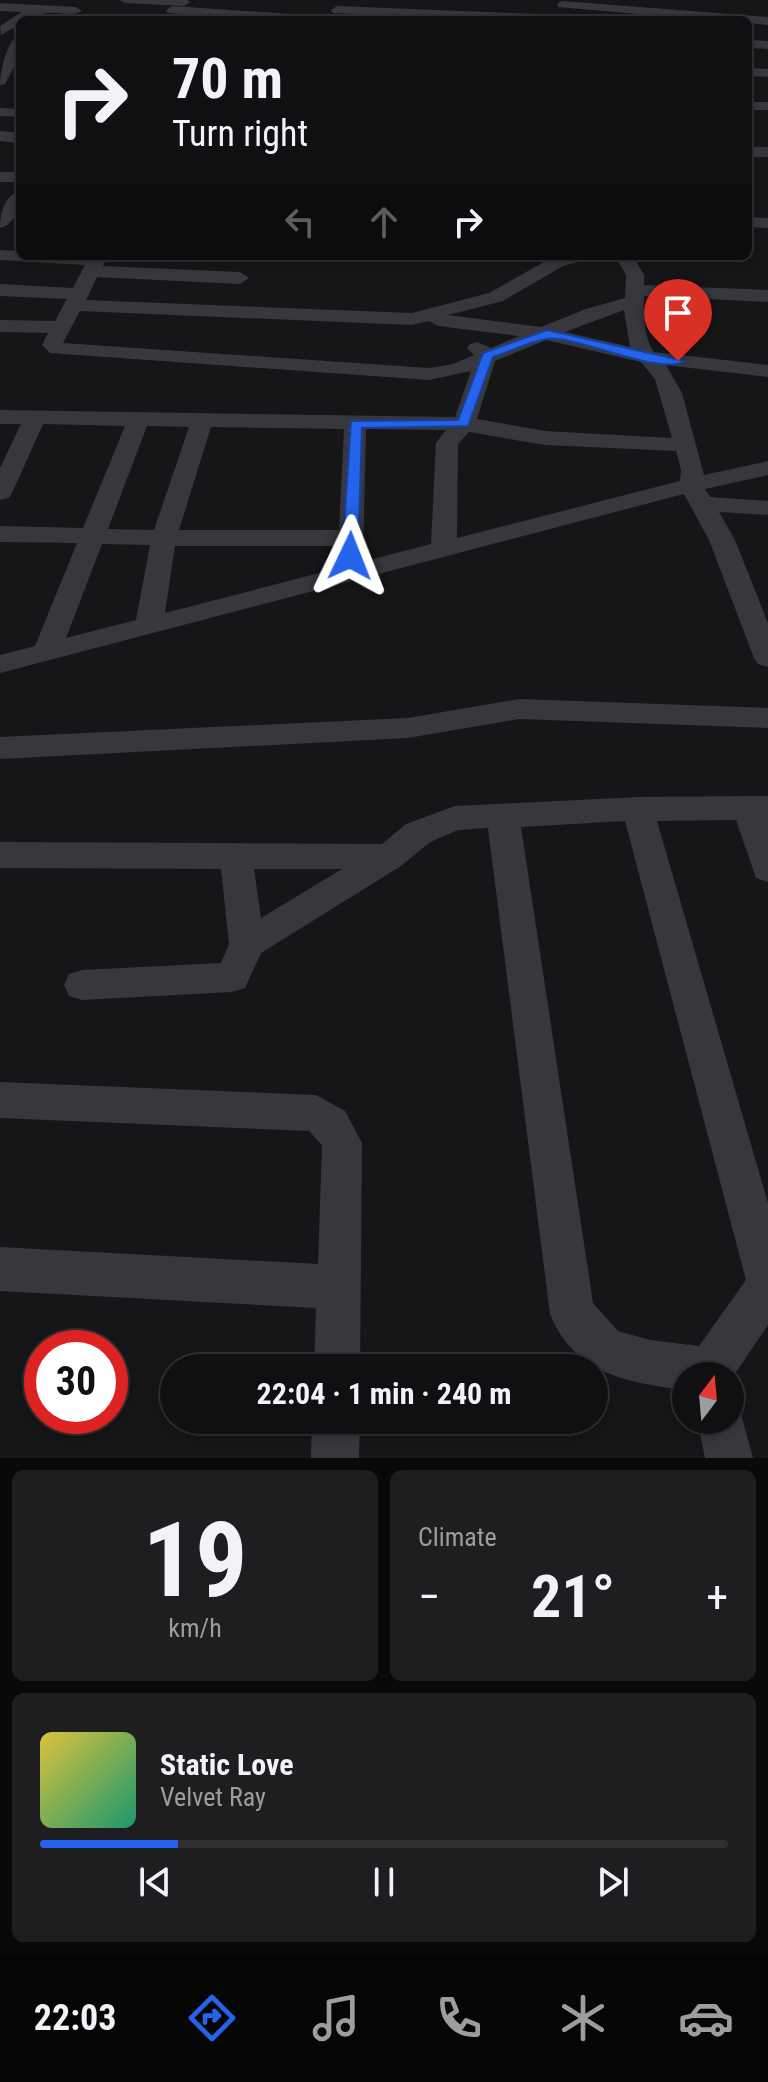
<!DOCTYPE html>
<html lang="en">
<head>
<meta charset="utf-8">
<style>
	body { margin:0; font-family:"Roboto Condensed",sans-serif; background:#1e1e20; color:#f1f3f6; height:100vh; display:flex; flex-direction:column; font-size:30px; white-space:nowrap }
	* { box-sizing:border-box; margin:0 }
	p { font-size:26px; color:#9c9d9f }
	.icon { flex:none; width:44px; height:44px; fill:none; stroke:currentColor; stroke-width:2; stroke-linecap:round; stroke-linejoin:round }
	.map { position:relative; height:1458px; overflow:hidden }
	.sheet { display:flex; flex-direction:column; gap:12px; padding:12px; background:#09090a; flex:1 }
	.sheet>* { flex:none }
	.hud { position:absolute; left:16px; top:16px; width:736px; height:244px; border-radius:12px; box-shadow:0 4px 12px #0003,0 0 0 2px #303032; background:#101012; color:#f1f3f6; overflow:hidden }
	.needle { width:52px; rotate:16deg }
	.tools { position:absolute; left:672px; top:1362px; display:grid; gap:16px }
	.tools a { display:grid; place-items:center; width:72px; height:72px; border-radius:50%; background:#101012; box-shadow:0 4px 12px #0003,0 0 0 2px #303032; font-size:40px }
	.speed { position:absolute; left:24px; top:1330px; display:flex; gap:16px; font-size:40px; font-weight:700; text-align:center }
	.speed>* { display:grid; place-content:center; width:104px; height:104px; border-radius:50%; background:#101012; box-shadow:0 4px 12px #0003,0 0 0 2px #303032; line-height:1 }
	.speed .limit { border:12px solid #d22; background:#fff; color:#111 }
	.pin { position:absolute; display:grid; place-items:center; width:68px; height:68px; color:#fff; margin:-82px -34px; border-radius:50% 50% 50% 0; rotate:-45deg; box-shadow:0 0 8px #0007 }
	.pin .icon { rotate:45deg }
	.me { position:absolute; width:88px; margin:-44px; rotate:2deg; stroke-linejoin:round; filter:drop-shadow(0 0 6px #0008) }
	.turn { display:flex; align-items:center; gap:28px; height:168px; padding:0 24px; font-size:36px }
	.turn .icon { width:104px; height:104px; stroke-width:2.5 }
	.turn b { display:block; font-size:56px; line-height:68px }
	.lanes { display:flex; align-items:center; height:76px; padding:0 24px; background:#0003; justify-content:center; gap:40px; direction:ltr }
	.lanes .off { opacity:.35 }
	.big { font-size:60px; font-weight:700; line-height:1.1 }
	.sheet .card { flex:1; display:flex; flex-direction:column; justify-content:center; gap:12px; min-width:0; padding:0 28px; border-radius:12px; background:#1e1e20 }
	.sheet .dial { align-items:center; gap:0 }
	.dial b { font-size:104px; line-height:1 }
	.song { display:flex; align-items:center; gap:24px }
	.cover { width:96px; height:96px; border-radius:12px; background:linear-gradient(135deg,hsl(50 70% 55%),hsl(160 70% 35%)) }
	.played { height:8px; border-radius:4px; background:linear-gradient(90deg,#2563eb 20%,#303032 20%) }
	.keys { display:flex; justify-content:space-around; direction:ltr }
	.heat { display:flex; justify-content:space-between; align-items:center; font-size:44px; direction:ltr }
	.sheet .tiles { flex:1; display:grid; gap:12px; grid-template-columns:1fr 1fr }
	.card:last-child { grid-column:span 2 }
	.trip { position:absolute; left:160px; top:1354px; width:448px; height:80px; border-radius:40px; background:#101012; box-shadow:0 4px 12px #0003,0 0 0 2px #303032; font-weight:700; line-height:80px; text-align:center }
	.dock { display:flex; height:128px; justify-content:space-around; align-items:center; background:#060607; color:#9c9d9f }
	.dock .icon { width:56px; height:56px }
	.dock .on { color:#2563eb }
	.dock b { font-size:36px; color:#f1f3f6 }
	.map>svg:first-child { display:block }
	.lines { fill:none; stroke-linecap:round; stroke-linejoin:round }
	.minor { fill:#37383d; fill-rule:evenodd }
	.route { fill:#2563eb; stroke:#184099; stroke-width:2 }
</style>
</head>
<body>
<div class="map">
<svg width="768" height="1458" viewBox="0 0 768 1458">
	<rect width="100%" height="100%" fill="#161618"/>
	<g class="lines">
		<g class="minor">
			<path d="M119,0H188L190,2L184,6L125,3Z"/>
			<path d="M562,1L768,17V25L748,23V20H708L558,7V3Z"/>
			<path d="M0,3L76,7L82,11C71,17 60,12 47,13C38,14 29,19 20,20V24L1,35L0,26L22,12L0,11Z"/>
			<path d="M172,6L319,16L325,20H266L168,13L166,10Z"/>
			<path d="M337,6L587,16L593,20H497L333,13L331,10Z"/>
			<path d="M20,33V55L5,84L0,85C0,70 7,41 20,33Z"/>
			<path d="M748,40L768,41V49L748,48Z"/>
			<path d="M748,68L768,69V77L748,76Z"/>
			<rect x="748" y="102" width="20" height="8"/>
			<path d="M0,108L20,109V117L0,116Z"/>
			<path d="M0,131L20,133V143L0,141Z"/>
			<rect x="748" y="147" width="20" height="10"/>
			<rect x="0" y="172" width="20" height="10"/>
			<path d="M20,191C20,206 16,224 0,228C0,213 4,196 20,191Z"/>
			<path d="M748,217L768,218V228L748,227Z"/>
			<path d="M0,250L20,251V256H108L103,266L240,272L249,278L240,284L97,277L86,300L412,313L489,293L551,258L588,256L585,260L563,266L503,301L448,315L541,327L586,309L625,298L626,275L615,256H633L644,275V285L768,290V302L644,296C644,313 643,337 654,352L768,365V377L666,365L682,393L704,475L768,461V475L705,489L710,497L768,501V515L719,512L735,540L768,623V667L758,664L754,658L709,540L684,494L0,673V655L35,646L77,543L0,542V526L83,528L125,426L43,424L12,493L9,498L0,500V468L21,424H0V410L455,417L471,371L429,380L50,353L42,345L48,333L0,332V320L55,321L67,299L0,296V284L73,288L85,265L0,260ZM624,310L630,347L565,332ZM80,311L412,325L429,321L438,326L519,336L491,348L477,342L470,344L467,348L474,355L453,364L429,368L63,343ZM546,340L641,362L655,379L672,438L545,431L477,419L495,361ZM147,426L189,427L154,530L108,529ZM211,427L344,429L339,530H179ZM366,429L446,430L436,443L431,544L165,613L175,546H338L337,557L341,562H359L363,557ZM469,432L545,445L676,451L681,470L680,481L457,538L458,444ZM102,544L150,545L136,620L66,638Z"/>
			<path d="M519,699L768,708V728L519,719L408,738L0,759V737L408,718Z"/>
			<path d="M768,796V882L756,878L736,820L657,821L768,1203V1325L734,1375L730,1386V1376H686V1390C628,1383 574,1374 550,1314L488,828L458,830L430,842L401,866L261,953L245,988L232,992L82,1000L69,996L64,985L69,974L82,970L221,963L229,944L221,869L0,868V842L382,844L406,824L455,806L638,797ZM625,821L746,1280L699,1346L650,1340L618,1331L593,1303L521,827ZM254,869H342L261,918Z"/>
			<path d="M0,1082L316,1095L345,1111L362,1143L360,1368H314L316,1308L0,1291V1247L318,1264L322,1145L309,1131L0,1118Z"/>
			<path d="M730,1400L738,1403L753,1458H705L697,1420H730Z"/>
			<path d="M312,1420H360L359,1458H311Z"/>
		</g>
	</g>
	<path class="route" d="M547,330L685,361C661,377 575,334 546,339C528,342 509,352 493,357L468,426L362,428L358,556L355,560H344L342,556L351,421L458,420L483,353Z"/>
</svg>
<div class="tools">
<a><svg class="needle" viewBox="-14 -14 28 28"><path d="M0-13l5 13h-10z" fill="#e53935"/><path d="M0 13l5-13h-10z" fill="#9c9d9f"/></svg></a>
</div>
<div class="speed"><div class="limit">30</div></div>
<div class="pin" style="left:678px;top:361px;background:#d93025"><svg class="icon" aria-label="arrive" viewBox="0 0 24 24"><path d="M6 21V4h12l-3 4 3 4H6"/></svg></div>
<svg class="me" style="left:350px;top:556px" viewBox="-20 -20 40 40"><path d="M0-17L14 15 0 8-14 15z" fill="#2563eb" stroke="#fff" stroke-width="4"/></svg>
<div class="trip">22:04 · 1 min · 240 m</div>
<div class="hud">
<div class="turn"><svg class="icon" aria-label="right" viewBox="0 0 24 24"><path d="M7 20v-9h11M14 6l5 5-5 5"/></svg><div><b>70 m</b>Turn right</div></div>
<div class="lanes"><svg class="icon off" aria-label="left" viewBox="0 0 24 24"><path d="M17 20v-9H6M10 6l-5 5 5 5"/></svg><svg class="icon off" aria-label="ahead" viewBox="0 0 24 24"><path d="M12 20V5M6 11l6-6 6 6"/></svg><svg class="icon" aria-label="right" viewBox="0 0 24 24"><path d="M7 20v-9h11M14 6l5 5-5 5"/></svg></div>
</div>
</div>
<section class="sheet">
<div class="tiles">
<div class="card dial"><b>19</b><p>km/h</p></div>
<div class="card"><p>Climate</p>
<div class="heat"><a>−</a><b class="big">21°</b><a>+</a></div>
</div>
<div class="card">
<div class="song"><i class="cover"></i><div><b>Static Love</b><p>Velvet Ray</p></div></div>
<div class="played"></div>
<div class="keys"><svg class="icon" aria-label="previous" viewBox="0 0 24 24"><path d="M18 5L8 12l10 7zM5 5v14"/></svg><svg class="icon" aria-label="pause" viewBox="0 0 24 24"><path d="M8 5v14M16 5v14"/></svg><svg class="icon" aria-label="next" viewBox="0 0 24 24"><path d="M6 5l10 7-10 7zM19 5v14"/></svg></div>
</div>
</div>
</section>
<nav class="dock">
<b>22:03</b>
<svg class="icon on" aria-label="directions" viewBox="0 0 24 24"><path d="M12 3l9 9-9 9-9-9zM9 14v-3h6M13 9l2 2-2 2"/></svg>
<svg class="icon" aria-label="music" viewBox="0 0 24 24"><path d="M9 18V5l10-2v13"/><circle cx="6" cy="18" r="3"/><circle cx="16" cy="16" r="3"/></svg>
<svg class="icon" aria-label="phone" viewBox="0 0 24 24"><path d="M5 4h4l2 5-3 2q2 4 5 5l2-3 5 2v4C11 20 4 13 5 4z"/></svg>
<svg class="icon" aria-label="climate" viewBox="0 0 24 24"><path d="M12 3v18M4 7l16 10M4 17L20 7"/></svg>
<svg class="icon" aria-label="car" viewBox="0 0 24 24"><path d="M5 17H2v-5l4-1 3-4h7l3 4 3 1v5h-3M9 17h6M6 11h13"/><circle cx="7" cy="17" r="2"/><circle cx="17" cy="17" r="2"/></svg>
</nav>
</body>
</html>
